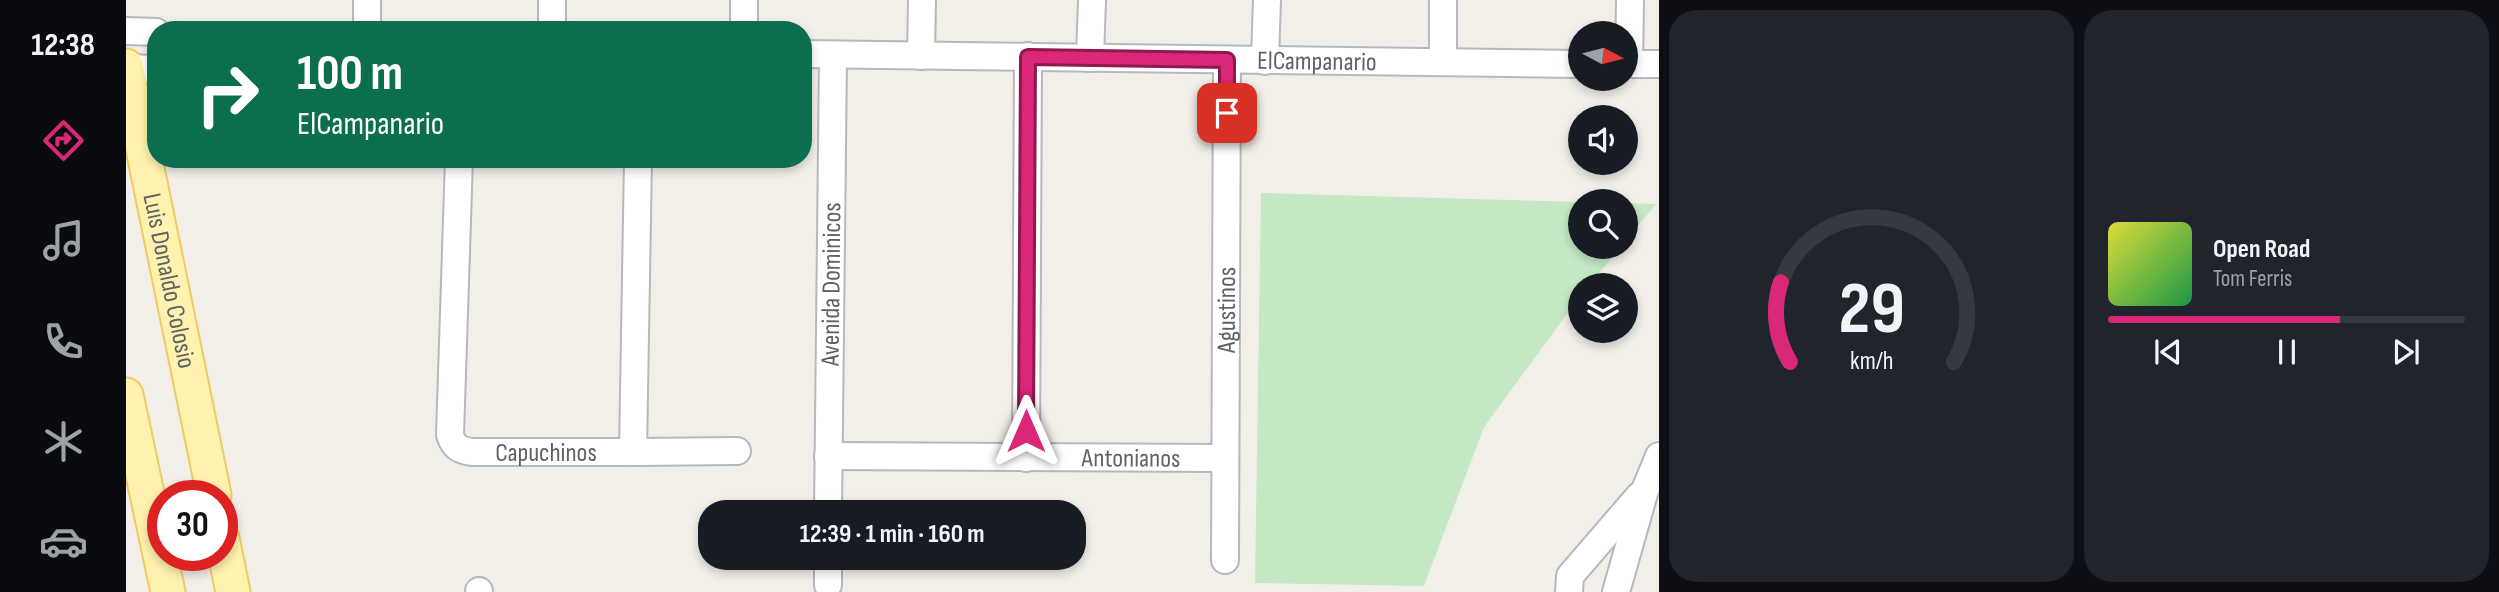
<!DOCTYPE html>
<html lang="es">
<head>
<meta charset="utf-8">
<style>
	body { margin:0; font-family:"Sofia Sans Condensed",sans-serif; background:#20242c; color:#f1f3f6; height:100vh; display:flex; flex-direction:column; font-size:26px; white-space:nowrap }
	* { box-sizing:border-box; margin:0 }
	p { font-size:23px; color:#9ea1a6 }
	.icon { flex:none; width:38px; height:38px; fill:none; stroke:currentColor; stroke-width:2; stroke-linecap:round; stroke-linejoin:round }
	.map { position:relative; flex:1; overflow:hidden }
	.drawer { display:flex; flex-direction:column; gap:10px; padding:10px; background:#0d0f14; width:840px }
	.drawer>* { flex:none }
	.hud { position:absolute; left:21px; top:21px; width:665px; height:147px; border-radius:28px; box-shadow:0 4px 10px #0003; background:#0b6e4f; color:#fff; overflow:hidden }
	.needle { width:46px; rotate:97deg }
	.fabs { position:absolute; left:1442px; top:21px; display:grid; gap:14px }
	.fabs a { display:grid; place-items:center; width:70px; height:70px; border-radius:50%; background:#171b24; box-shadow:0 4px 10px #0003; font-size:35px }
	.speed { position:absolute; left:21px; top:480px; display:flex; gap:14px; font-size:35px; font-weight:700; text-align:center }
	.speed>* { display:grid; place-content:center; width:91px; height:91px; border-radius:50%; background:#171b24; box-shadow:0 4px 10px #0003; line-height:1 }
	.speed .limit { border:10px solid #d22; background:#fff; color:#111 }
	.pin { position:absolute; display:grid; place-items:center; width:60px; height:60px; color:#fff; margin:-30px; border-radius:14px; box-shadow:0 4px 10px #0006 }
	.me { position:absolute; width:77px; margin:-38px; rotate:0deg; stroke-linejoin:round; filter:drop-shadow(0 0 5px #0008) }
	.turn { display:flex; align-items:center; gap:24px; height:147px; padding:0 35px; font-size:32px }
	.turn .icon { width:91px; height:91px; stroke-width:2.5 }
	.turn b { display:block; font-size:49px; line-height:60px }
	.drawer .card { flex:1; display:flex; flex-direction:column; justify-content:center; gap:10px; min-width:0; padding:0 24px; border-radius:28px; background:#20242c }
	.drawer .dial { align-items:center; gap:0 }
	.dial svg { height:182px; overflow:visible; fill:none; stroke:#363941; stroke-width:7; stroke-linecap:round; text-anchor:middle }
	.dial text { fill:#f1f3f6; stroke:none }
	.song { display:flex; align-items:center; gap:21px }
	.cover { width:84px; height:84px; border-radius:10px; background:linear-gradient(135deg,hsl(60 70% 55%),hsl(140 70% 35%)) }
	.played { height:7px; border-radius:4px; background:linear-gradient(90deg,#db2777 65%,#363941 65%) }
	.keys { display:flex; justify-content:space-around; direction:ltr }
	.drawer .tiles { flex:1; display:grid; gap:10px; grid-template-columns:repeat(2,1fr) }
	.trip { position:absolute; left:572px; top:500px; width:388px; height:70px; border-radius:28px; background:#171b24; box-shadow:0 4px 10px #0003; font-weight:700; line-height:70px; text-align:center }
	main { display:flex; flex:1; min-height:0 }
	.tab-bar { display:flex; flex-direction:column; width:126px; justify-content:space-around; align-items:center; background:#090b0e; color:#9ea1a6 }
	.tab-bar .icon { width:49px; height:49px }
	.tab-bar .current { color:#db2777 }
	.tab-bar b { font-size:32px; color:#f1f3f6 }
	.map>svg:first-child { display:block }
	.green { fill:#c5e8c5 }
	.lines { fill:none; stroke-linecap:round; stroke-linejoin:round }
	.minor-casing { stroke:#b5b8bc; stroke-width:30 }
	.major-casing { stroke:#f2c960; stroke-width:37 }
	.minor { stroke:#fff; stroke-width:26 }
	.major { stroke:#fff2af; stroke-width:33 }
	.route-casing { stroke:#8e194d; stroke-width:18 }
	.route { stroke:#db2777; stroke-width:12 }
	.labels { text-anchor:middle; stroke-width:7; stroke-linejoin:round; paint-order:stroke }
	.street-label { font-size:26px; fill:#5f6368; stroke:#fff }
</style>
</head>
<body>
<main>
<nav class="tab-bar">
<b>12:38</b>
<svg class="icon current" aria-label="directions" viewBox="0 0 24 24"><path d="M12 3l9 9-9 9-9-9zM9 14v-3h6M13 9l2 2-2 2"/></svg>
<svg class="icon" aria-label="music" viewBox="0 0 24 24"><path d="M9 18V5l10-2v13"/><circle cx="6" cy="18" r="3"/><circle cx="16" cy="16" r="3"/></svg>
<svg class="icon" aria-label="phone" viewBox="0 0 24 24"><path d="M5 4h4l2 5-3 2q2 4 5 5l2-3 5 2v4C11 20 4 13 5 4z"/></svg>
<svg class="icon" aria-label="climate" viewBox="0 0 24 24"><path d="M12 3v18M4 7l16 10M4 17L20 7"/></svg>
<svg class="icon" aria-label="car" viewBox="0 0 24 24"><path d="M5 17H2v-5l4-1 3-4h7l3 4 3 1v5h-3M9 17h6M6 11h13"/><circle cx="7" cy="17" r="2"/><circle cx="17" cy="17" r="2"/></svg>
</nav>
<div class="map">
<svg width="1533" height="592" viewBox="0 0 1533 592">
	<rect width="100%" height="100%" fill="#f1efe8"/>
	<g class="green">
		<path d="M1135,193L1454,202V247H1495L1463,285H1454V296L1358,427L1298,586L1129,583Z"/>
		<path d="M1500,203L1530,204L1500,240Z"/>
	</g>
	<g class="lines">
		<g class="minor-casing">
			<g id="minor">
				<path d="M241,30V0"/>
				<path d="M426,30V0"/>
				<path d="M618,30V0"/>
				<path d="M0,31L30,32"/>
				<path id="s1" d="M677,54L1454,64"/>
				<path d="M795,56L796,0"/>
				<path d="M964,58L966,0"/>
				<path d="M1139,61L1141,0"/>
				<path d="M1317,62V0"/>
				<path d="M1500,64H1533"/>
				<path d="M1503,64L1504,0"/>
				<path d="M1,68L30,69"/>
				<path id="s2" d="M333,159L324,435C328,447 333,450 346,452H507L512,159"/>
				<path d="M507,452L611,451"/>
				<path id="s3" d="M702,456L1098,458"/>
				<path d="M900,458L902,56"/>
				<path id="s4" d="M702,513L707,55"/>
				<path id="s5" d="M1099,560L1101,60"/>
				<path d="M702,585V558"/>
				<path d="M353,591V592"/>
				<path d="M1443,592L1444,576L1513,496"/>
				<path d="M1490,592L1519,490L1533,456"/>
			</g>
		</g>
		<g class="major-casing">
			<g id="major">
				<path id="s6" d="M0,66L88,495"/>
				<path d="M0,395L42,592"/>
				<path d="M96,538L107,592"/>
			</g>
		</g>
		<use href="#minor" class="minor"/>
		<use href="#major" class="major"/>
	</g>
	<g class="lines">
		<g class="route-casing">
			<path id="route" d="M900,431L902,57L1101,60V113"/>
		</g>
		<use href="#route" class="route"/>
	</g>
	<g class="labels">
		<g class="street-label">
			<text dy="9" stroke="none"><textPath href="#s1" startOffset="514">ElCampanario</textPath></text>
			<text dy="9" stroke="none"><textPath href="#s6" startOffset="219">Luis Donaldo Colosio</textPath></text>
			<text dy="9" stroke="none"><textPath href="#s4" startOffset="229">Avenida Dominicos</textPath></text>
			<text dy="9" stroke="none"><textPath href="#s5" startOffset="250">Agustinos</textPath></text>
			<text dy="9" stroke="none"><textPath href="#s2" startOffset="380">Capuchinos</textPath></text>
			<text dy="9" stroke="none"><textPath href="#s3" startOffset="303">Antonianos</textPath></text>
		</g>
	</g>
</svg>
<div class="fabs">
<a><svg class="needle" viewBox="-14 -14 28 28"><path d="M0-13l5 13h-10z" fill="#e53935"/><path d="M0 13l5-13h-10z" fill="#9ea1a6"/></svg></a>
<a><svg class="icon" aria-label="sound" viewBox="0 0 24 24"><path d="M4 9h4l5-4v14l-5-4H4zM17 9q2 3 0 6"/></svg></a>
<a><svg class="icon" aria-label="search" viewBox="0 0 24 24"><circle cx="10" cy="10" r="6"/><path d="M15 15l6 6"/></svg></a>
<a><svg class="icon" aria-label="layers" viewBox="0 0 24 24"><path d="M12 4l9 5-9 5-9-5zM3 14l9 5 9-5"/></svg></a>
</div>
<div class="speed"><div class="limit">30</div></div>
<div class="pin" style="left:1101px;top:113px;background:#d93025"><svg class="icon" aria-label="arrive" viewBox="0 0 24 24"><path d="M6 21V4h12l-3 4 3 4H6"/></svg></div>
<svg class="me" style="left:900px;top:431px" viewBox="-20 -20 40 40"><path d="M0-17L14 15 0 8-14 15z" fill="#db2777" stroke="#fff" stroke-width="4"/></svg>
<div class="trip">12:39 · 1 min · 160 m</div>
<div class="hud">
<div class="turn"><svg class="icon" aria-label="right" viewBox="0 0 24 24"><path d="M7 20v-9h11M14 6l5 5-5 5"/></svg><div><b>100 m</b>ElCampanario</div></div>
</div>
</div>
<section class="drawer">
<div class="tiles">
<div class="card dial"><svg viewBox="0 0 100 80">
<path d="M14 69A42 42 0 1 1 86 69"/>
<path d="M14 69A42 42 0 0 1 10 34" stroke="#db2777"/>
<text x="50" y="56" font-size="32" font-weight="700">29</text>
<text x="50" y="72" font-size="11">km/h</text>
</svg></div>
<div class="card">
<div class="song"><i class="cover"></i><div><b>Open Road</b><p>Tom Ferris</p></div></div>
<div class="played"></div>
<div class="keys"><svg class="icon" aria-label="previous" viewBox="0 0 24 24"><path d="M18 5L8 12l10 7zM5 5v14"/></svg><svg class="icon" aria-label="pause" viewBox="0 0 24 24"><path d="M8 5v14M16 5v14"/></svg><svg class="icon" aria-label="next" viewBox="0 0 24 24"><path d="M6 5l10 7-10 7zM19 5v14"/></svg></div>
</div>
</div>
</section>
</main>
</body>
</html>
